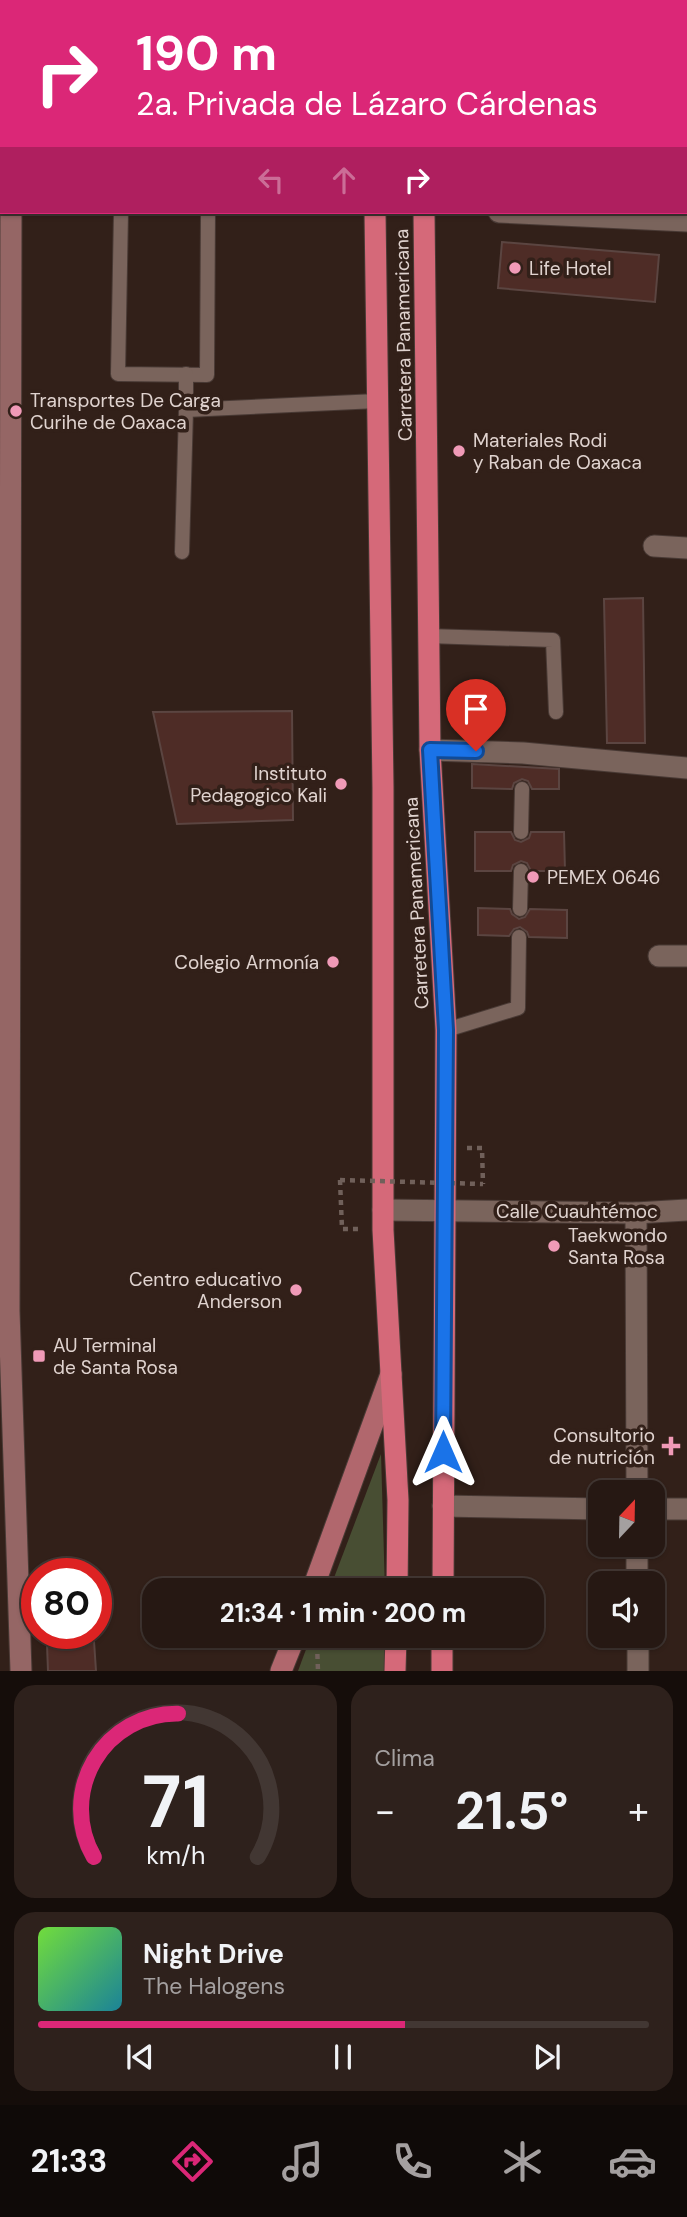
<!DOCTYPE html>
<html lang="es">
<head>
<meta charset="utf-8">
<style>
	body { margin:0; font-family:"DM Sans",sans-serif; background:#2e211c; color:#f1f3f6; height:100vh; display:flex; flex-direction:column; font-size:26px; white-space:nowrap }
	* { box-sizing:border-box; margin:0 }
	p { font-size:23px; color:#a4a0a0 }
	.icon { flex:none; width:38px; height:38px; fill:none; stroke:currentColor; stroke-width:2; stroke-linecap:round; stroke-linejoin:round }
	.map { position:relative; height:1671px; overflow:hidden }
	.details { display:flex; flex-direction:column; gap:14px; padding:14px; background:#150d0a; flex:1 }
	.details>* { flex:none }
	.guide { position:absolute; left:0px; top:0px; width:688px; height:214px; box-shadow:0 2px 5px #0004,0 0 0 2px #423733; background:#db2777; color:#fff; overflow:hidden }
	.needle { width:46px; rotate:22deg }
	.fabs { position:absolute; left:588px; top:1480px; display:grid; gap:14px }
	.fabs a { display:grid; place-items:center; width:77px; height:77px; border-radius:14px; background:#261813; box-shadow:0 2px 5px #0004,0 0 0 2px #423733; font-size:35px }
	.speed { position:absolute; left:21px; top:1558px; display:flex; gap:14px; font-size:35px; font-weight:700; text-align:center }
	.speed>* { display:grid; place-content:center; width:91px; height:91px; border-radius:50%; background:#261813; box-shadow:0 2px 5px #0004,0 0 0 2px #423733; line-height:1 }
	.speed .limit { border:10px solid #d22; background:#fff; color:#111 }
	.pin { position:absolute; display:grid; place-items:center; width:60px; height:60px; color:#fff; margin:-72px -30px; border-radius:50% 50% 50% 0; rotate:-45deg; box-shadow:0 0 7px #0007 }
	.pin .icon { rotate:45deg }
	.me { position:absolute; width:77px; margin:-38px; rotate:0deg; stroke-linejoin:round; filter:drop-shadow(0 0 5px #0008) }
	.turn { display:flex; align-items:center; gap:24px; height:147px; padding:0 21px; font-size:32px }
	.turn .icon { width:91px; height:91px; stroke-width:2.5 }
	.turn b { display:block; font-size:49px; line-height:60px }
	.lanes { display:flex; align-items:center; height:66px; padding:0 21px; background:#0003; justify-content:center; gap:35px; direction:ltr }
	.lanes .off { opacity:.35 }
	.big { font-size:52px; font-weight:700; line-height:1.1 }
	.details .widget { flex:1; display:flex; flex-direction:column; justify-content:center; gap:10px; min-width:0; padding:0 24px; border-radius:21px; background:#2e211c }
	.details .dial { align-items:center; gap:0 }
	.dial svg { height:182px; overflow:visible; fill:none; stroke:#423733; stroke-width:7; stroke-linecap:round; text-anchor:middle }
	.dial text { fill:#f1f3f6; stroke:none }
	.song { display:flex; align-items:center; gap:21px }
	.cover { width:84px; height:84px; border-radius:10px; background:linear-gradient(135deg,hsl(100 70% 55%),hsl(190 70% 35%)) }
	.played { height:7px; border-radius:4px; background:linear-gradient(90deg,#db2777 60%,#423733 60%) }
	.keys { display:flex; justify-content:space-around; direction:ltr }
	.heat { display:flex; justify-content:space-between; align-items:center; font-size:38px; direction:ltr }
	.details .tiles { flex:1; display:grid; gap:14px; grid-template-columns:1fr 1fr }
	.widget:last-child { grid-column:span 2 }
	.trip { position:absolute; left:142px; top:1578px; width:402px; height:70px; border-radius:21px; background:#261813; box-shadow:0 2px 5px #0004,0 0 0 2px #423733; font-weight:700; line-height:70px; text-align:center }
	.dock { display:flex; height:112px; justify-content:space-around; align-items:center; background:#0f0a08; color:#a4a0a0 }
	.dock .icon { width:49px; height:49px }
	.dock .active { color:#db2777 }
	.dock b { font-size:32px; color:#f1f3f6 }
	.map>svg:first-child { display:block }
	.green { fill:#484e33 }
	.building { fill:#4e2c26; stroke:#5b4541; stroke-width:2 }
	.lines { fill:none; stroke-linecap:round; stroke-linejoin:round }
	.lane-casing { stroke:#493a35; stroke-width:16 }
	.street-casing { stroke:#493a35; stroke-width:23 }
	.secondary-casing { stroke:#493a35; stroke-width:23 }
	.primary-casing { stroke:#493a35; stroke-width:23 }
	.highway-casing { stroke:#493a35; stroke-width:23 }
	.path { stroke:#70605a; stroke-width:4.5; stroke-dasharray:5 5; stroke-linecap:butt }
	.lane { stroke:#7a645c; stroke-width:14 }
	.street { stroke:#7a645c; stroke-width:21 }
	.secondary { stroke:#956665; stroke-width:21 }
	.primary { stroke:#b1676d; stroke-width:21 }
	.highway { stroke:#d56979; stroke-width:21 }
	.path-bridge { stroke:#70605a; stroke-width:4.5; stroke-dasharray:5 5; stroke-linecap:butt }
	.route-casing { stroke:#114b97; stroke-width:18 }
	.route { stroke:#1a73e8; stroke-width:12 }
	.poi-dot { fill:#f09ab7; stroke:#322019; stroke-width:2.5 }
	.labels { text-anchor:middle; stroke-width:7; stroke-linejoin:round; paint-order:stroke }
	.poi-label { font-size:19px; fill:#e0d3cf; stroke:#322019; text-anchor:start }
	.street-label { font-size:19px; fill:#e0d3cf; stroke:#322019 }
</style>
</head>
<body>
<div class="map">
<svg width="687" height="1671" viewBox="0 0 687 1671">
	<rect width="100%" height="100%" fill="#322019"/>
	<g class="green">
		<path d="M381,1454L385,1591H329Z"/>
		<path d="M311,1636H386L389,1671H298Z"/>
	</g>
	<g class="building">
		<path d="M502,242L659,255L655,302L498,288Z"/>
		<path d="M643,598L645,743H607L604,599Z"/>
		<path d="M292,711L293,820L177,824L153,712Z"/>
		<path d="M472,764L559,769V789H532L528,781L522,779L514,783L512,789L472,788Z"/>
		<path d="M475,832H511L515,840L521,842L529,838L531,832H564L565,871H531L527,863L521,861L513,865L511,871H475Z"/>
		<path d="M478,908L510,909L512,914L519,919L525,917L530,909L567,910V938L529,937L527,932L520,927L514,929L509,936L478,935Z"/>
		<path d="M94,1641L96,1671H48L47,1644Z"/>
	</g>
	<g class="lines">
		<g class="lane-casing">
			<g id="lane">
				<path d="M121,212L118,374L207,375L208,212"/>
				<path d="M186,410V374"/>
				<path d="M182,552L186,410L377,401"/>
				<path d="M428,636L553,640L556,712"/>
				<path d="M521,832L522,789"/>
				<path d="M520,909L521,871"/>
				<path d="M446,1030L518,1008L519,937"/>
			</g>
		</g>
		<g class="street-casing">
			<g id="street">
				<path d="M499,212L687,221"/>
				<path d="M654,546L687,548"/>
				<path d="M430,750L523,753L687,768"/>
				<path d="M659,956H687"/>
				<path d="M383,1210L636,1213L687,1210"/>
				<path d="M636,1213L637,1493"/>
				<path d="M443,1506L600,1509"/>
				<path d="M653,1509H687"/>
				<path d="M637,1545V1584"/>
				<path d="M638,1636V1671"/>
			</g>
		</g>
		<g class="secondary-casing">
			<g id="secondary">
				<path d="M12,2V0"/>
				<path d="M11,212L9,1311L21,1671"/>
			</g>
		</g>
		<g class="primary-casing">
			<g id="primary">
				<path d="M312,1591L391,1374"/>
				<path d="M281,1671L295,1636"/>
			</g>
		</g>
		<g class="highway-casing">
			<g id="highway">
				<path d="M372,0V2"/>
				<path d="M424,0V2"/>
				<path d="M375,212L383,788V1230L398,1500L397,1591"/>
				<path d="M424,212L430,750L446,1030L443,1591"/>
				<path d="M395,1671L396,1636"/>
				<path d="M442,1671V1636"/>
			</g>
		</g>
		<g class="path">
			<path d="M467,1148H482L483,1184"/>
			<path d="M340,1180L342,1229H362"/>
			<path d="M317,1644L318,1671"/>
		</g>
		<use href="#lane" class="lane"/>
		<use href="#street" class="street"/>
		<use href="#secondary" class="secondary"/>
		<use href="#primary" class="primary"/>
		<use href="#highway" class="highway"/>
		<path class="path-bridge" d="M340,1180L483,1184"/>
	</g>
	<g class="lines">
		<g class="route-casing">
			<path id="route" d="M443,1452L446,1030L430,750L476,751"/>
		</g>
		<use href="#route" class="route"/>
	</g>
	<g class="poi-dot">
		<circle cx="515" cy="268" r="7"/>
		<circle cx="16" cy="411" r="7"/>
		<circle cx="459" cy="451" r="7"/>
		<circle cx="341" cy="784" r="7"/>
		<circle cx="533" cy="877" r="7"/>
		<circle cx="333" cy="962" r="7"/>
		<circle cx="554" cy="1246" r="7"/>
		<circle cx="296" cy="1290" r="7"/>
		<rect x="32" y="1349" width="14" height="14" rx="3.5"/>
		<path d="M667.5 1435.5h7v7h7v7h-7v7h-7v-7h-7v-7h7z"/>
	</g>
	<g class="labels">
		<g class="poi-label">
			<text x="529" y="275">Life Hotel</text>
			<text x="30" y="407">Transportes De Carga<tspan x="30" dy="22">Curihe de Oaxaca</tspan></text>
			<text x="473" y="447">Materiales Rodi<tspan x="473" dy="22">y Raban de Oaxaca</tspan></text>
			<text x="327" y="780" text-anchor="end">Instituto<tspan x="327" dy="22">Pedagogico Kali</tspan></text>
			<text x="547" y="884">PEMEX 0646</text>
			<text x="319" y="969" text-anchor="end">Colegio Armonía</text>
			<text x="568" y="1242">Taekwondo<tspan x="568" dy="22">Santa Rosa</tspan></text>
			<text x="282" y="1286" text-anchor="end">Centro educativo<tspan x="282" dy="22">Anderson</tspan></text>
			<text x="53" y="1352">AU Terminal<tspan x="53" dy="22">de Santa Rosa</tspan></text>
			<text x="655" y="1442" text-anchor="end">Consultorio<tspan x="655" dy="22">de nutrición</tspan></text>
		</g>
		<g class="street-label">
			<text transform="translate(403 335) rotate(-91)" y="7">Carretera Panamericana</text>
			<text transform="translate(416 903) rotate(-93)" y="7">Carretera Panamericana</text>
			<text x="577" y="1218">Calle Cuauhtémoc</text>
		</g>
	</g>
</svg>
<div class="fabs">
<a><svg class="needle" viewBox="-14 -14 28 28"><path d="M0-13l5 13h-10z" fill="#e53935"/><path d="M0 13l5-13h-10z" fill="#a4a0a0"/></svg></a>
<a><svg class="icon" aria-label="sound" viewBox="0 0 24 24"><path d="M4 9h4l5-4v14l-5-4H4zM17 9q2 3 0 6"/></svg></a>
</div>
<div class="speed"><div class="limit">80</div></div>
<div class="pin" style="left:476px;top:751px;background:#d93025"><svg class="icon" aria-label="arrive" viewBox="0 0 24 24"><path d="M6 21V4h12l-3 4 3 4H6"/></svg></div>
<svg class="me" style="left:443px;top:1452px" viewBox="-20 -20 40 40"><path d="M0-17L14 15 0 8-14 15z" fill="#1a73e8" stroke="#fff" stroke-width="4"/></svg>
<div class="trip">21:34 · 1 min · 200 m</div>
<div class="guide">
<div class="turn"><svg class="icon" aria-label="right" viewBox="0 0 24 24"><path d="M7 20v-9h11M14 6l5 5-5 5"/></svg><div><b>190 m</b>2a. Privada de Lázaro Cárdenas</div></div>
<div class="lanes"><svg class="icon off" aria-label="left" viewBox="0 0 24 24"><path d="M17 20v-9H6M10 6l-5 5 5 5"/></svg><svg class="icon off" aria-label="ahead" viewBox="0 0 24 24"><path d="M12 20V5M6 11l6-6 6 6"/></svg><svg class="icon" aria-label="right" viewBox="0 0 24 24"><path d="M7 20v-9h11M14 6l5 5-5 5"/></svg></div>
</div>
</div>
<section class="details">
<div class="tiles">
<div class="widget dial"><svg viewBox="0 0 100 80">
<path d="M14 69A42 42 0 1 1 86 69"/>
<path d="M14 69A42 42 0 0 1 51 6" stroke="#db2777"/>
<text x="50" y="56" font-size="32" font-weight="700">71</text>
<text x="50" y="72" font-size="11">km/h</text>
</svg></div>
<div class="widget"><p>Clima</p>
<div class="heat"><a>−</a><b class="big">21.5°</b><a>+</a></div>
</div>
<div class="widget">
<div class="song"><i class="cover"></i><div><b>Night Drive</b><p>The Halogens</p></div></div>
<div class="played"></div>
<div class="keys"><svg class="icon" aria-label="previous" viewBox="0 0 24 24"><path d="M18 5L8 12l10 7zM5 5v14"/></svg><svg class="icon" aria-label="pause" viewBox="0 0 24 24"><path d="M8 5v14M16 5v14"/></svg><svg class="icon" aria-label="next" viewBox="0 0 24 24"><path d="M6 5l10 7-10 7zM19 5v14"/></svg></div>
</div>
</div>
</section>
<nav class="dock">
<b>21:33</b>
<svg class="icon active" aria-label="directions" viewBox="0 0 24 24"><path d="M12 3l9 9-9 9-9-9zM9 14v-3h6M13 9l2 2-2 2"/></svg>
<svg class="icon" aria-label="music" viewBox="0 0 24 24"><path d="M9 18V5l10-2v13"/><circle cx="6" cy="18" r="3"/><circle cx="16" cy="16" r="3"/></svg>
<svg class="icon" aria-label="phone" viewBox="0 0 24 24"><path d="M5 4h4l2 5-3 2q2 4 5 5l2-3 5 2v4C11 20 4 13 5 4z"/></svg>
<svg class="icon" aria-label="climate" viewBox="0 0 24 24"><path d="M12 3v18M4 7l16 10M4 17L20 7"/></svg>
<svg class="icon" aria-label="car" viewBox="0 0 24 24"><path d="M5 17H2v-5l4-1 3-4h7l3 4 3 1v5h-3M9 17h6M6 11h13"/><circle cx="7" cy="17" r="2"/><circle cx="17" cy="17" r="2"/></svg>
</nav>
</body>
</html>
